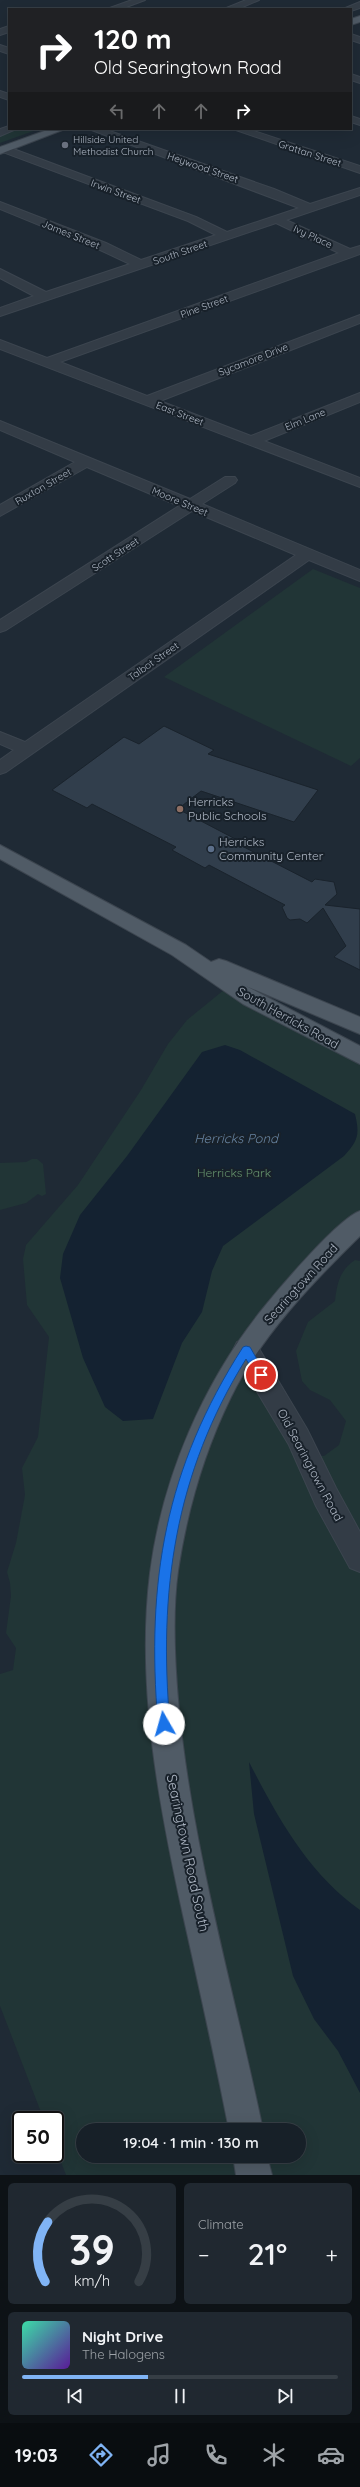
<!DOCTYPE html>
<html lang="en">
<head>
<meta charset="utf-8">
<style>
	body { margin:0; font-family:Quicksand,sans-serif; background:#202830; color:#f1f3f6; height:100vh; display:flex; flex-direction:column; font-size:15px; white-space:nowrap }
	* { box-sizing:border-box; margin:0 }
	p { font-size:13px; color:#9ea3a8 }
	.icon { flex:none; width:22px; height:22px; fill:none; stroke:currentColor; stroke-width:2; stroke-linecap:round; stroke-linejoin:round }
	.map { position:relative; height:2175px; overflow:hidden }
	.panel { display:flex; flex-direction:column; gap:8px; padding:8px; background:#0d1216; flex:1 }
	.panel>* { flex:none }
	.top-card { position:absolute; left:8px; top:8px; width:344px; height:122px; border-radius:0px; box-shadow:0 4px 16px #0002,0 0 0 1px #363e45; background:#202124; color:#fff; overflow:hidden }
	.speed { position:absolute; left:12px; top:2111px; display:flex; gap:8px; font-size:20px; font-weight:700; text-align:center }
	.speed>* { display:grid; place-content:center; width:52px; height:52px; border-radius:50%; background:#172028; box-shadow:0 4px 16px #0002,0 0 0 1px #363e45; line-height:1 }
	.speed .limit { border:2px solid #111; border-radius:6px; background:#fff; color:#111 }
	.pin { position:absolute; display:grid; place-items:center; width:34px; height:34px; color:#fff; margin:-17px; border:2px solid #fff; border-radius:50%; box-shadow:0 1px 4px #0007 }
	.me { position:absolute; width:44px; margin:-22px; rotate:353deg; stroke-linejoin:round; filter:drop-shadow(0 0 3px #0008) }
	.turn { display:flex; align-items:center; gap:14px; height:84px; padding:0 20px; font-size:18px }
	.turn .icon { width:52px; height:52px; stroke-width:2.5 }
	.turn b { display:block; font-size:28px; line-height:34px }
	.lanes { display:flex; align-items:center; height:38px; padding:0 20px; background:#0003; justify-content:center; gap:20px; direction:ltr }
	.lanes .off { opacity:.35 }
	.big { font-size:30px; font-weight:600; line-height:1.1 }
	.panel .tile { flex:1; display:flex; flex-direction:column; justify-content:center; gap:6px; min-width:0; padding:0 14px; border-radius:6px; background:#202830 }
	.panel .dial { align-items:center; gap:0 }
	.dial svg { height:104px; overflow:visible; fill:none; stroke:#363e45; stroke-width:7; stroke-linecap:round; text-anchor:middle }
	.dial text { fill:#f1f3f6; stroke:none }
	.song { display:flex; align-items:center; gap:12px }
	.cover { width:48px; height:48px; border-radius:6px; background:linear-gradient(135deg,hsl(160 70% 55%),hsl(270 70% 35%)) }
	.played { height:4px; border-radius:2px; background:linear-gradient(90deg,#80b4f5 40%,#363e45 40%) }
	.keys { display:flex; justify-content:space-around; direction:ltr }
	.heat { display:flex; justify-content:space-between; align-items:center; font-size:22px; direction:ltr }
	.panel .tiles { flex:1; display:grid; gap:8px; grid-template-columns:1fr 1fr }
	.tile:last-child { grid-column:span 2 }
	.trip { position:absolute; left:76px; top:2123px; width:230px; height:40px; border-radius:20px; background:#172028; box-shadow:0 4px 16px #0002,0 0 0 1px #363e45; font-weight:600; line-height:40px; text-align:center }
	.dock { display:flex; height:64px; justify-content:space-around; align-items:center; background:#090d10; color:#9ea3a8 }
	.dock .icon { width:28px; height:28px }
	.dock .selected { color:#80b4f5 }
	.dock b { font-size:18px; color:#f1f3f6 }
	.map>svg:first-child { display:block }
	.green { fill:#213536; fill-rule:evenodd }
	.water { fill:#142231 }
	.building { fill:#313e4c; stroke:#1a232c }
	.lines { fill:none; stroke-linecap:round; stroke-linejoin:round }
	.minor-casing { stroke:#3c454f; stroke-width:2 }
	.major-casing { stroke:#3c454f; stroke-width:2 }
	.minor { fill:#333c46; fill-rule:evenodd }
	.major { fill:#505b66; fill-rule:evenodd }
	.route { fill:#1a73e8; stroke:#114b97 }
	.worship-dot { fill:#6b7280; stroke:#18212a; stroke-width:1.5 }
	.education-dot { fill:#8d6e63; stroke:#18212a; stroke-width:1.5 }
	.service-dot { fill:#5c6f8a; stroke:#18212a; stroke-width:1.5 }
	.labels { text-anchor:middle; stroke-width:4; stroke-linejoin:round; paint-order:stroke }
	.far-poi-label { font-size:10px; fill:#adb6c3; stroke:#18212a; text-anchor:start }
	.far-street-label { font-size:10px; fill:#adb6c3; stroke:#18212a }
	.poi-label { font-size:12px; fill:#adb6c3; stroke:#18212a; text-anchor:start }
	.street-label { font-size:12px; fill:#adb6c3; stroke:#18212a }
	.park-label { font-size:12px; fill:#65926d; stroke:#18212a }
	.water-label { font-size:13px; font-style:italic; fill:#6683a1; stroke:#18212a }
	.near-street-label { font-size:14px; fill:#adb6c3; stroke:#18212a }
</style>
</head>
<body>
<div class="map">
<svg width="360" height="2175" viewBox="0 0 360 2175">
	<rect width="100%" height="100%" fill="#1f2a35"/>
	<g class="green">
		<path d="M11,129H39L0,143V133Z"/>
		<path d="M313,569L360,588V758L351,766L164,677Z"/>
		<path d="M230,985L360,1056V1222L247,1350L306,1454L324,1456L339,1445L346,1421L330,1400L310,1390L302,1381L296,1351L308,1322L335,1301C337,1283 340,1270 355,1260L360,1261V2175H66L55,2147V2120H44L0,2006V1674L13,1670L16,1648L6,1633L11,1596L10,1583L7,1572L16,1543L25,1495L22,1468L38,1437L49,1337L27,1305L23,1259L26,1245L78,1185L141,1090L168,1044L187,1020ZM83,2130H299V2156H83Z"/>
		<path d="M32,1159H37L43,1164L46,1194L42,1196L38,1194L26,1203L0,1210V1163L26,1162Z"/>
	</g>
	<g class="water">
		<path d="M225,1045L240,1050L355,1114C360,1135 358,1141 344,1156L223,1246L212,1271L202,1312L182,1343L153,1419L123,1421L105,1407L83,1358L60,1278L63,1254L80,1215L127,1156L202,1052Z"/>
		<path d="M249,1762C278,1818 308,1873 360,1910V2093L338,2051L314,2019L293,1976L254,1814Z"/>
	</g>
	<path class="building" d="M164,726L214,750L208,754L318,790L294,822L201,791L178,809L243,843L240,845L312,882L315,879L334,882L337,894L325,905L360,909V970L334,957L346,946L323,908L307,923L300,919L290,920L287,918L282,907L285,905L209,865L205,868L172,850L176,847L92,804L87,808L52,790L124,737L139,744Z"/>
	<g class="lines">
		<g class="minor-casing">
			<g id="minor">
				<path d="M132,0H145L121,9H107Z"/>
				<path d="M246,0H259L238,9H224Z"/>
				<path d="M360,2V8L351,11V9H343Z"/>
				<path d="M9,26V32L0,35V29Z"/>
				<path d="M351,34L360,37V43L351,40Z"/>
				<path d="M0,45L9,48V54L0,51Z"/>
				<path d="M351,74L360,77V83L351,80Z"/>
				<path d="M0,91L9,94V100L0,97Z"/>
				<path d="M351,116L360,119V125L351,122Z"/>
				<path d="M9,126V129H16L0,136V129Z"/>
				<path d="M89,129H104L274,189L310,204L360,188V195L286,220L350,249L360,246V254L60,362L147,396L360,315V323L160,401L251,436L360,393V402L264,441L360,478V487L0,349V340L47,358L339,253L276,223L0,316V308L34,296L0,278V269L46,292L130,264L98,249L0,209V202L106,243L141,260L216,235L188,221L0,151V147H8L196,217L227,232L299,208Z"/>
				<path d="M233,129H248L360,166V173Z"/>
				<path d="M0,421L190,499L225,477H235L237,480L235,483L202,504L360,570V581L309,560L6,772L0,774V760L14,750L0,744V732L25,742L296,555L192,511L6,630L0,632V620L179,506L87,467L0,516V505L75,462L0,430Z"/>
				<path d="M246,1339L255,1342L307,1429L336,1488L360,1532V1572L350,1568L316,1506L289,1445L237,1358L233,1350L237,1342Z"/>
			</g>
		</g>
		<g class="major-casing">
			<g id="major">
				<path d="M360,16V22L351,25V19Z"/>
				<path d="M50,129H65L0,154V147Z"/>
				<path d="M0,845L186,945L211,962L219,959L226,961L360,1017V1034L246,986L360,1046V1064L243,1004L172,955L0,859Z"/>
				<path d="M360,1211V1236C312,1283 261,1336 231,1397C204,1452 187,1511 178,1571C172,1613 175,1668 179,1710C193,1852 234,1991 263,2130H229C215,2058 199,1987 183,1915C159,1805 136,1686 150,1573C162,1478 204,1380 265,1306C282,1285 338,1219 360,1211Z"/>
				<path d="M233,2156H267L272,2175H236Z"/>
			</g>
		</g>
		<use href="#minor" class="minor"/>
		<use href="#major" class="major"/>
	</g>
	<path class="route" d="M246,1346L250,1347L266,1375L265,1378H257L246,1359C175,1473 158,1592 170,1724L168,1728L164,1730L159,1728L158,1724C146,1581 165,1469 243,1347Z"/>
	<circle class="worship-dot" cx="65" cy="145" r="4"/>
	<circle class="education-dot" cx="180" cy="809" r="4"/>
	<circle class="service-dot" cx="211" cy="849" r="4"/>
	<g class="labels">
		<g class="far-poi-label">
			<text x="73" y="143">Hillside United<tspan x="73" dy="12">Methodist Church</tspan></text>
		</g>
		<g class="far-street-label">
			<text transform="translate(310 153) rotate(18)" y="4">Grattan Street</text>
			<text transform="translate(203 167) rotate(19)" y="4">Heywood Street</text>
			<text transform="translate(116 191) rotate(20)" y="4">Irwin Street</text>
			<text transform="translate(71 234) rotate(22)" y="4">James Street</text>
			<text transform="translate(313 236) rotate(25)" y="4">Ivy Place</text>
			<text transform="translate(180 252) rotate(-19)" y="4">South Street</text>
			<text transform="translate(204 306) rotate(-20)" y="4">Pine Street</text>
			<text transform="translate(253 359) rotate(-21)" y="4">Sycamore Drive</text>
			<text transform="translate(180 413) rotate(21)" y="4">East Street</text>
			<text transform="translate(305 419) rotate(-22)" y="4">Elm Lane</text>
			<text transform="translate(43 486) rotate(-30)" y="4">Ruxton Street</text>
			<text transform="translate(180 501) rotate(23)" y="4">Moore Street</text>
			<text transform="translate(115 554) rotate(-33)" y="4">Scott Street</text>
			<text transform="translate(153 661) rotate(-35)" y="4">Talbot Street</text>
		</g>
		<g class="poi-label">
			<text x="188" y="806">Herricks<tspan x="188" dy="14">Public Schools</tspan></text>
			<text x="219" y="846">Herricks<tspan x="219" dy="14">Community Center</tspan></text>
		</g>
		<g class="street-label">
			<text transform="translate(288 1018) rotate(29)" y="4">South Herricks Road</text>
			<text transform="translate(301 1284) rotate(-48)" y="4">Searingtown Road</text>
			<text transform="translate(310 1465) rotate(62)" y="4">Old Searingtown Road</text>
		</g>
		<g class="park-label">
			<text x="234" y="1177">Herricks Park</text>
		</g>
		<g class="water-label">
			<text x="236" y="1143">Herricks Pond</text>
		</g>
		<g class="near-street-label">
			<text transform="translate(188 1853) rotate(78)" y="5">Searingtown Road South</text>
		</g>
	</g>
</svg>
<div class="speed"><div class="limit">50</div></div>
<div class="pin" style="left:261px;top:1375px;background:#d93025"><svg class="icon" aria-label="arrive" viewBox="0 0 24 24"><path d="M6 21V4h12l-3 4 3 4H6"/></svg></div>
<svg class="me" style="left:164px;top:1724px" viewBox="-20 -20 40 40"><circle r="19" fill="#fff"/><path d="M0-13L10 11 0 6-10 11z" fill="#1a73e8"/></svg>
<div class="trip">19:04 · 1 min · 130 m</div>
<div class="top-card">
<div class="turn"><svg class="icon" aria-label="right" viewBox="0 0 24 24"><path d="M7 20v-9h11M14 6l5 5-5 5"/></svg><div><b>120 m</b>Old Searingtown Road</div></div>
<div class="lanes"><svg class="icon off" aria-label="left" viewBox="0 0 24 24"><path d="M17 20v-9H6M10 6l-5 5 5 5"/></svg><svg class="icon off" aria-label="ahead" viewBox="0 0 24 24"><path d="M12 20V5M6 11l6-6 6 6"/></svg><svg class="icon off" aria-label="ahead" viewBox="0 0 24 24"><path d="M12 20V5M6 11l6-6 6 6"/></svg><svg class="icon" aria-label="right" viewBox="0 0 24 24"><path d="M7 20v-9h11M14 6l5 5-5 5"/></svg></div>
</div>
</div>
<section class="panel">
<div class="tiles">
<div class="tile dial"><svg viewBox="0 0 100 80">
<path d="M14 69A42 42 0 1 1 86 69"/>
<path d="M14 69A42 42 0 0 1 16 23" stroke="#80b4f5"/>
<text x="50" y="56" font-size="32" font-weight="700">39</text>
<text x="50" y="72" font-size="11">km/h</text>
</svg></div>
<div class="tile"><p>Climate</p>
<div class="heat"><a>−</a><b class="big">21°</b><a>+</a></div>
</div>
<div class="tile">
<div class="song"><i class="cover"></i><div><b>Night Drive</b><p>The Halogens</p></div></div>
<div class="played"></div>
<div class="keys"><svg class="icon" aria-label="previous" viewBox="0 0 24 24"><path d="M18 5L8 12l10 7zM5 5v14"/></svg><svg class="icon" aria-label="pause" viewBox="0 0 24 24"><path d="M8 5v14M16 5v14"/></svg><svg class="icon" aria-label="next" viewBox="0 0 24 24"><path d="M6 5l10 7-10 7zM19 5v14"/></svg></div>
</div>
</div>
</section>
<nav class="dock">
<b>19:03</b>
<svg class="icon selected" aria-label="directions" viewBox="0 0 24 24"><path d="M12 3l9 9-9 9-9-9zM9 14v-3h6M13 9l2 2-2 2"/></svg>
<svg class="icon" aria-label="music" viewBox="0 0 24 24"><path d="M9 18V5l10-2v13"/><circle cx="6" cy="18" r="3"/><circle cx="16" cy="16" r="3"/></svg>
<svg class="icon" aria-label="phone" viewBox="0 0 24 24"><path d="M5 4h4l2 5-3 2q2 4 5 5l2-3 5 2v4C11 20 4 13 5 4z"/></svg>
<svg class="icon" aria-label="climate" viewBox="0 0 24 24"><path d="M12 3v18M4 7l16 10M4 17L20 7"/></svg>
<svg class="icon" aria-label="car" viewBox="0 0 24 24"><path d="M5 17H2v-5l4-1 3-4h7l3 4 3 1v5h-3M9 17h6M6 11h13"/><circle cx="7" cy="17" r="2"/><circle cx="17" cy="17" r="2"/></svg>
</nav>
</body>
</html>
